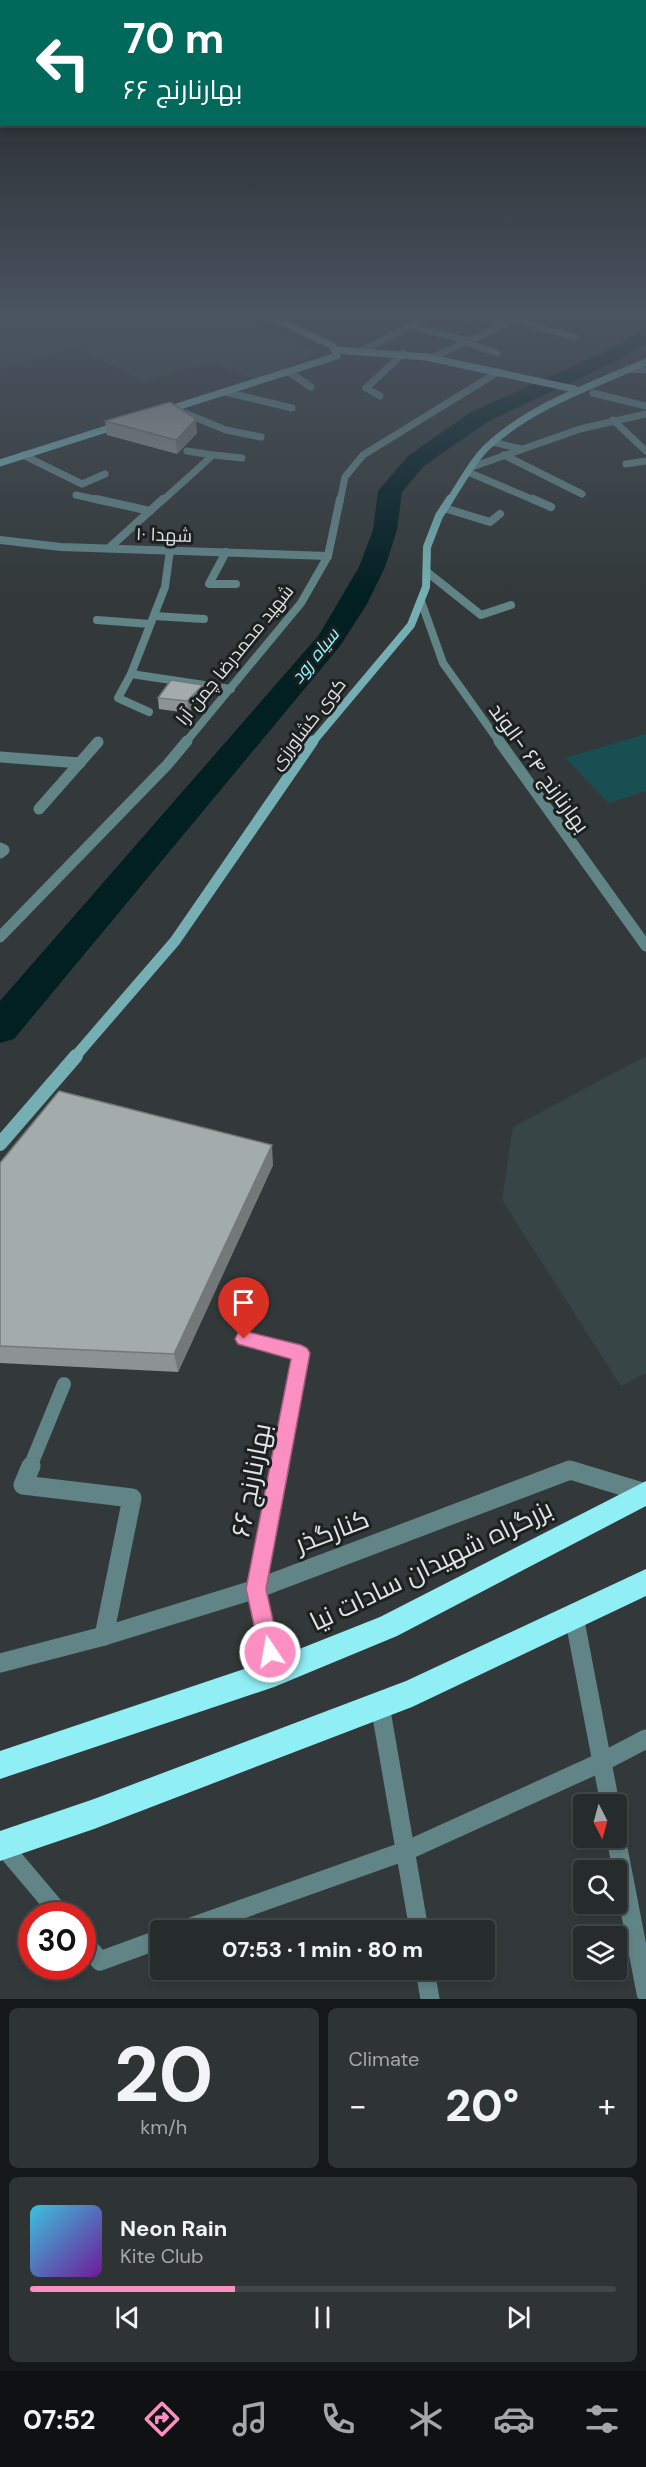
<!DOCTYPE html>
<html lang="en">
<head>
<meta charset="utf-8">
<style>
	body { margin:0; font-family:"DM Sans",Cairo,sans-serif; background:#2e3334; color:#f1f3f6; height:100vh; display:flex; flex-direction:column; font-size:22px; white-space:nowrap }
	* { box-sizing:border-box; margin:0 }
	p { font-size:20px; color:#a4a7a9 }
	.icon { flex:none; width:33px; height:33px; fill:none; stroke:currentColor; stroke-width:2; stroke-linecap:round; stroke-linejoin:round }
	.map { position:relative; height:1999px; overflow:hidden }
	.sheet { display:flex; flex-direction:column; gap:9px; padding:9px; background:#151818; flex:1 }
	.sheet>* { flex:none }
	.banner { position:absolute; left:0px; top:0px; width:646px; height:126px; box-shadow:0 3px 9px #0003,0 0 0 2px #424748; background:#00695c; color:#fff; overflow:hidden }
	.needle { width:39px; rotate:174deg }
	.tools { position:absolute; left:573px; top:1794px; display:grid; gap:12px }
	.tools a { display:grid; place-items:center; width:54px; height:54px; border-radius:6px; background:#262b2c; box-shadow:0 3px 9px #0003,0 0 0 2px #424748; font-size:30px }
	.speed { position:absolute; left:18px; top:1902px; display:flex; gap:12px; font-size:30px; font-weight:700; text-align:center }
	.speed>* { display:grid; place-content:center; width:78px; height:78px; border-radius:50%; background:#262b2c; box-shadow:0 3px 9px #0003,0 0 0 2px #424748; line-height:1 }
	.speed .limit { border:9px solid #d22; background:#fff; color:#111 }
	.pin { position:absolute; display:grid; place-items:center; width:51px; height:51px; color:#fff; margin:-62px -26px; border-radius:50% 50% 50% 0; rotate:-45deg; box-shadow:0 0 6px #0007 }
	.pin .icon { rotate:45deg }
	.me { position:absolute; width:66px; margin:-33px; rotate:348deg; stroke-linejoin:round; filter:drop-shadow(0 0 4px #0008) }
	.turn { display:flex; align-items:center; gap:21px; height:126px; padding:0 24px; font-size:27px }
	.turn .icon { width:78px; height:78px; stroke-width:2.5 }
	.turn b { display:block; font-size:42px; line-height:51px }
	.big { font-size:45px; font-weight:800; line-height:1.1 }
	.sheet .card { flex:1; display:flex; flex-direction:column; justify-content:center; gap:9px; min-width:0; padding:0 21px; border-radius:9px; background:#2e3334 }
	.sheet .dial { align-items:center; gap:0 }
	.dial b { font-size:78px; line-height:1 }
	.song { display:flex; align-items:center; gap:18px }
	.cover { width:72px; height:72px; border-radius:9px; background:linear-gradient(135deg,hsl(190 70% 55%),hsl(280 70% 35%)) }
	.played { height:6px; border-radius:3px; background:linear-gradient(90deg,#fc8fc1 35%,#424748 35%) }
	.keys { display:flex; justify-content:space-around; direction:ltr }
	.heat { display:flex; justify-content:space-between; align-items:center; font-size:33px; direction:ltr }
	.sheet .tiles { flex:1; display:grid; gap:9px; grid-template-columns:1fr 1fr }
	.card:last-child { grid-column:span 2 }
	.trip { position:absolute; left:150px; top:1920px; width:345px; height:60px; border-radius:6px; background:#262b2c; box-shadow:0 3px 9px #0003,0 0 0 2px #424748; font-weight:800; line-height:60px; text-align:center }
	.tab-bar { display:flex; height:96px; justify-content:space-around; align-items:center; background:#0f1112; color:#a4a7a9 }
	.tab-bar .icon { width:42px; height:42px }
	.tab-bar .selected { color:#fc8fc1 }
	.tab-bar b { font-size:27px; color:#f1f3f6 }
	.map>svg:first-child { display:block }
	.built { fill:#374546 }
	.green { fill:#194f53 }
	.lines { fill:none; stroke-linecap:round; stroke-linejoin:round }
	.river { fill:#021f22; fill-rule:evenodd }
	.street-far4 { stroke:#618487; stroke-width:7 }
	.street-far3 { stroke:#618487; stroke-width:8 }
	.street-far2 { stroke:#618487; stroke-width:11 }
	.street-far1 { stroke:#618487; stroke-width:14 }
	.street { stroke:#618487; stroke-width:19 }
	.secondary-far3 { stroke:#75afb3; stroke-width:7 }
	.secondary-far2 { stroke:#75afb3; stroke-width:8 }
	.secondary-far1 { stroke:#75afb3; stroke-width:11 }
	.secondary { stroke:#75afb3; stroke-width:14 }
	.highway { fill:#90eef5; fill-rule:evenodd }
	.wall { fill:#8d9393 }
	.shaded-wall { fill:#737878 }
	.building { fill:#a4abab; stroke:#737878; stroke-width:1.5 }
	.route { fill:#fc8fc1; stroke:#a45d7d; stroke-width:1.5 }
	.labels { text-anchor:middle; stroke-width:6; stroke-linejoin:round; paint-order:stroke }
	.far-street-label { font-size:18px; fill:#e1e4e5; stroke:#1d2020 }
	.far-water-label { font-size:18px; font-style:italic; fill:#91f6fe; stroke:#1d2020 }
	.street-label { font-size:21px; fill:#e1e4e5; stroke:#1d2020 }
	.near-street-label { font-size:26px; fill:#e1e4e5; stroke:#1d2020 }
</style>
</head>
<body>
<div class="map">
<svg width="646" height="1999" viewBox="0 0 646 1999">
	<rect width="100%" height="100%" fill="#33393a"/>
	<g class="built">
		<path d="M0,314H235L319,353L259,381L213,362L145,381L77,349L0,369Z"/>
		<path d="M646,1056V1373L621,1386L502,1200L513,1127Z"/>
	</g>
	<path class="green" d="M646,734V791L609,803L565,758Z"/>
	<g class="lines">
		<path class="river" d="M646,328V343L623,358L487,422L424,466L402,492L397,530L385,567L367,604L340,646L14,1039L0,1043V1001L319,635L359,567L373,530L378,491L408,456L471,412L609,350Z"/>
		<g class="street-far4">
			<path d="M433,314L512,321"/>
			<path d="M515,320L574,337"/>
			<path d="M409,326L469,341"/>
			<path d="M465,342L497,353"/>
			<path d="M363,350L433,314"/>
			<path d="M433,357L515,320L522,314"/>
			<path d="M629,369L646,370"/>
			<path d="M289,372L311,387"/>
			<path d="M225,392L292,408"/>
			<path d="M593,393L646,406"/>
			<path d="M380,396L366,388L404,353"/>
			<path d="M177,410L226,430L261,437"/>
			<path d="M613,420L646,451"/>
			<path d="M493,442L521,449"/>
			<path d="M187,451L213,455"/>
			<path d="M23,455L82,484L105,474"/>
			<path d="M504,455L582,494"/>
			<path d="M626,464L646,461"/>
			<path d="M472,467L580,429L646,414"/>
			<path d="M468,472L536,501"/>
			<path d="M76,495L103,501"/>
			<path d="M162,501L213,455L242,458"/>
			<path d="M340,501L345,477L363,455L498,372"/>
		</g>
		<g class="street-far3">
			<path d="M96,499L150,511"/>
			<path d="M533,499L551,507"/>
			<path d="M444,508L490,522L500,514"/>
			<path d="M0,540L61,547L328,556"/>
			<path d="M109,548L163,499"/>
			<path d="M170,550L165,587L131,674L231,689"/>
			<path d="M226,552L209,584H236"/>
			<path d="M427,572L481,615L511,605"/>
			<path d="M421,601L443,663L500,743"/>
			<path d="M154,616L204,619"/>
			<path d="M97,620L150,624"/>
			<path d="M131,674L118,698L149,712"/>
			<path d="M185,743L301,603L328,556L340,499"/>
		</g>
		<g class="street-far2">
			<path d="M499,741L646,946"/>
			<path d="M0,757L80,763"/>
			<path d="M39,809L98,742"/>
			<path d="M0,848L4,850L0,853"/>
			<path d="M0,937L167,765L187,741"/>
		</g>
		<g class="street-far1">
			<path d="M244,1339L301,1353L279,1467"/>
			<path d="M30,1467L64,1384"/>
		</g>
		<g class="street">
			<path d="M31,1466L23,1485L132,1498L104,1636"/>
			<path d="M574,1616L610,1804"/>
			<path d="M0,1663L104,1636L256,1589L570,1470L645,1493"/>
			<path d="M274,1673L256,1589L280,1466"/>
			<path d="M380,1705L419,1930"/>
			<path d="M616,1838L646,1993"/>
			<path d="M3,1846L62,1916"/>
			<path d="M183,1930L408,1850L602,1762L646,1739"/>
			<path d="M82,1940L100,1961L160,1939"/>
			<path d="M425,1970L430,1999"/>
		</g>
		<g class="secondary-far3">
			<path d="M336,350L426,357L574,389"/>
			<path d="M164,411L337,356L333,346L264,314"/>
			<path d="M0,463L122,424"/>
			<path d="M449,501C461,484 472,461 487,447C531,406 591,386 646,362"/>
		</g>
		<path class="secondary-far2" d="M312,743L411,625L426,587L427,547L439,516L450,499"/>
		<path class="secondary-far1" d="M74,1058L175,941L313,741"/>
		<path class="secondary" d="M0,1144L76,1056"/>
		<g class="highway">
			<path d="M646,1481V1506L397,1636L274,1687L0,1779V1751L274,1659L380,1617Z"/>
			<path d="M646,1569V1596L412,1707L94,1829L0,1861V1831L94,1799L406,1681Z"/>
		</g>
	</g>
	<g class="wall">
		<path d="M105,421L197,433L177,454L107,435Z"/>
		<path d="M204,696L188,713L159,709L158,698Z"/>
		<path d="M0,1163L273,1165L178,1372L0,1363Z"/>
	</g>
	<g class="shaded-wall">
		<path d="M196,419L197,433L177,454L176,440Z"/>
		<path d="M203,685L204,696L188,713L187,701Z"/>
		<path d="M272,1145L273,1165L178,1372L174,1354Z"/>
	</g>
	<g class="building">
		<path d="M170,402L196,419L176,440L105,421Z"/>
		<path d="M171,680L203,685L187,701L158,698Z"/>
		<path d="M59,1091L272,1145L174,1354L0,1346V1163Z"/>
	</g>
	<linearGradient id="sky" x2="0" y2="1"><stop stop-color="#1c1f20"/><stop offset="0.53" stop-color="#4a5460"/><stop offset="1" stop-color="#4a5460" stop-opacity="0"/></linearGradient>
	<rect width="646" height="594" fill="url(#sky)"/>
	<path class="route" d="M244,1331L301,1345L307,1348L310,1353L266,1589L280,1652L277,1659L270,1662L263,1659L260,1652L246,1589L291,1359L238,1344L235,1339L238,1333Z"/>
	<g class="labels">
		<g class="far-street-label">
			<text transform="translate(164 535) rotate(2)" y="6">شهدا ۱۰</text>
			<text transform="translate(235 655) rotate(-51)" y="6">شهید محمدرضا چمن آرا</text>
			<text transform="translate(308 724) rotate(-52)" y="6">کوی کشاورزی</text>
		</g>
		<g class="far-water-label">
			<text transform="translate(315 656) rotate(-51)" y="6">سیاه رود</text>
		</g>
		<g class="street-label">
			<text transform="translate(539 768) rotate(54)" y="7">بهارنارنج ۶۴ -الوند</text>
		</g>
		<g class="near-street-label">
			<text transform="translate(251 1480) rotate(-79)" y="9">بهارنارنج ۶۶</text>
			<text transform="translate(332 1531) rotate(-21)" y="9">کنارگذر</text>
			<text transform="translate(431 1565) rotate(-26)" y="9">بزرگراه شهیدان سادات نیا</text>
		</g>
	</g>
</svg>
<div class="tools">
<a><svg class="needle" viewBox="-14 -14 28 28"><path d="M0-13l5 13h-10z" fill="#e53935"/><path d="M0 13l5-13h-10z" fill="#a4a7a9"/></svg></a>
<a><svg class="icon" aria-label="search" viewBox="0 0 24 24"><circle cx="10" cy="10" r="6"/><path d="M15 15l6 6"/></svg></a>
<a><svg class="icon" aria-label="layers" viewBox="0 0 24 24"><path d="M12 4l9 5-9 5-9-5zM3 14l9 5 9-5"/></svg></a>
</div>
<div class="speed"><div class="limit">30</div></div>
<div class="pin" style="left:244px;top:1339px;background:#d93025"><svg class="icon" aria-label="arrive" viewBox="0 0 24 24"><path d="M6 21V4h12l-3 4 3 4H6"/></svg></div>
<svg class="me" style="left:270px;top:1652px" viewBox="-20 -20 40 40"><circle r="17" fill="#fc8fc1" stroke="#fff" stroke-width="3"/><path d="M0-11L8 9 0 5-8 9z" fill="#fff"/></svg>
<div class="trip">07:53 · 1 min · 80 m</div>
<div class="banner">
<div class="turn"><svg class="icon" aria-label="left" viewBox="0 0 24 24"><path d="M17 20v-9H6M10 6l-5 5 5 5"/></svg><div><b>70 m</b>بهارنارنج ۶۶</div></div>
</div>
</div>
<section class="sheet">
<div class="tiles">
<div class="card dial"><b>20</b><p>km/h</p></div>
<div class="card"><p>Climate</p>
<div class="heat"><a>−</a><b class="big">20°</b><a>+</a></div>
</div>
<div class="card">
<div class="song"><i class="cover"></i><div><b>Neon Rain</b><p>Kite Club</p></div></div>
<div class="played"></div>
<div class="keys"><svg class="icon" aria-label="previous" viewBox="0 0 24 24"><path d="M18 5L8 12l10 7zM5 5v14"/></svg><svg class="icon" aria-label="pause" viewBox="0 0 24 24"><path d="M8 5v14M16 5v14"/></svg><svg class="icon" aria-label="next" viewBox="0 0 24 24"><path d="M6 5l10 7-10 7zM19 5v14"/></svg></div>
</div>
</div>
</section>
<nav class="tab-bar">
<b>07:52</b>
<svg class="icon selected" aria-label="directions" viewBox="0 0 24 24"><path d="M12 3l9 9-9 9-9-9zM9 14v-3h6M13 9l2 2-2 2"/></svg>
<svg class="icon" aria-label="music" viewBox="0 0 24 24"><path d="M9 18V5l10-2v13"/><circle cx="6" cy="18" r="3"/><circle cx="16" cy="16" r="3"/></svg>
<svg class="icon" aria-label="phone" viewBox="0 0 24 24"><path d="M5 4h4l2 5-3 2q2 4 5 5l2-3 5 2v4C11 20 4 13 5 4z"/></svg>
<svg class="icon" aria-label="climate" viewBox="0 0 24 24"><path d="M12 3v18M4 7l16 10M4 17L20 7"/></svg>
<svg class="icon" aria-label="car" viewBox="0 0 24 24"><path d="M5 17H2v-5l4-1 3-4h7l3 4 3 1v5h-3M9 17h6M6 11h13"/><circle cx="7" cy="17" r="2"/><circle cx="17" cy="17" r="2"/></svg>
<svg class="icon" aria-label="filters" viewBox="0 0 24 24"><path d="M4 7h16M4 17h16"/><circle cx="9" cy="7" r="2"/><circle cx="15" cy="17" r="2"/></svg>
</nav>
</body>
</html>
